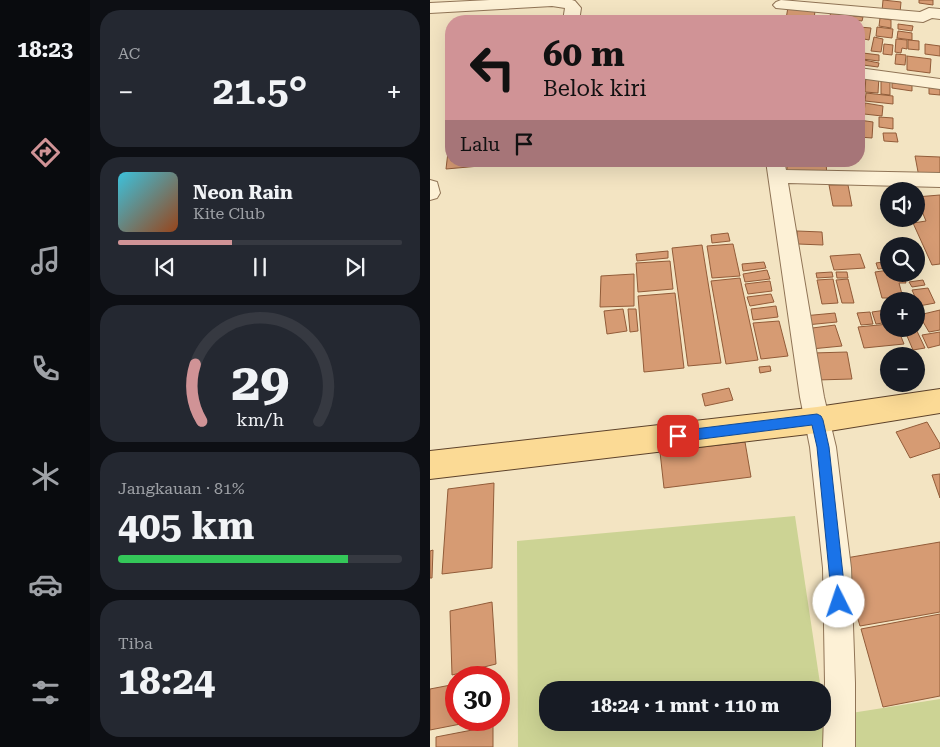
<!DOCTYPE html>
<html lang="id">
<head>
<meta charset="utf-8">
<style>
	body { margin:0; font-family:"Roboto Serif",serif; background:#242831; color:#f1f3f6; height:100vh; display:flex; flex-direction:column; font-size:19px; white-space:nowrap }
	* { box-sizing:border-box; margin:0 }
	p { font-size:16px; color:#9ea1a6 }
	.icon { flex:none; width:28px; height:28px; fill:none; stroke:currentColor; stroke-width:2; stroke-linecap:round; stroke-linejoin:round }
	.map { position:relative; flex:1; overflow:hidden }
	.panel { display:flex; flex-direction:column; gap:10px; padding:10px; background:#0d0f14; width:340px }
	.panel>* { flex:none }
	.hud { position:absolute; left:15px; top:15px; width:420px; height:152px; border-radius:20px; box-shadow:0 5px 20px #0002; background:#d09396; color:#111; overflow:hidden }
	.tools { position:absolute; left:450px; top:182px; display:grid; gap:10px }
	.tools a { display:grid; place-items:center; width:45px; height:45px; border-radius:50%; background:#171b24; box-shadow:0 5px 20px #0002; font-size:25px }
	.speed { position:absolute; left:15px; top:666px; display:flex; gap:10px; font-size:25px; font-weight:700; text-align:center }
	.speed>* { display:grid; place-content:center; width:65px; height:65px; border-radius:50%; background:#171b24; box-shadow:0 5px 20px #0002; line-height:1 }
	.speed .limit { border:8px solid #d22; background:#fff; color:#111 }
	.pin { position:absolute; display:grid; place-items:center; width:42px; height:42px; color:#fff; margin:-21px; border-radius:10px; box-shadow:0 2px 8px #0006 }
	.me { position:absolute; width:55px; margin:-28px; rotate:356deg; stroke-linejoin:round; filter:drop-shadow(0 0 4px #0008) }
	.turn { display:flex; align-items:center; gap:18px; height:105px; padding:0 15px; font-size:22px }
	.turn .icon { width:65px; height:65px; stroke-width:2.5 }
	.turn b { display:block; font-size:35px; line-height:42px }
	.then { display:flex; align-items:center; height:48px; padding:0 15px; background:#0003; gap:10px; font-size:19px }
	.big { font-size:38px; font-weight:700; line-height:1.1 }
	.panel .widget { flex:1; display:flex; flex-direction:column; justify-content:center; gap:8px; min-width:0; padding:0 18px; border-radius:20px; background:#242831 }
	.panel .dial { align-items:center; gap:0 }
	.dial svg { height:130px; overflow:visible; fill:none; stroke:#363941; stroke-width:7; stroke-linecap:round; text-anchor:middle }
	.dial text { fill:#f1f3f6; stroke:none }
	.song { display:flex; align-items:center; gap:15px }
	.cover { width:60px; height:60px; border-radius:8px; background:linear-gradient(135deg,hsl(190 70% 55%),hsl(20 70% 35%)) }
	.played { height:5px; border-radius:2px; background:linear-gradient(90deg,#d09396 40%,#363941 40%) }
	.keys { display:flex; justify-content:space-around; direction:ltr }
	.heat { display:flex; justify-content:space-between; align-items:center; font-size:28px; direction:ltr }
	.charge { height:8px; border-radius:4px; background:linear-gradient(90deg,#34c759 81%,#363941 0) }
	.trip { position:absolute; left:109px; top:681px; width:292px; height:50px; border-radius:20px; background:#171b24; box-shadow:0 5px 20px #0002; font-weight:700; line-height:50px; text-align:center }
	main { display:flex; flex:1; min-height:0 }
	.tab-bar { display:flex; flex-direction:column; width:90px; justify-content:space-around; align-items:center; background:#090b0e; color:#9ea1a6 }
	.tab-bar .icon { width:35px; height:35px }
	.tab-bar .current { color:#d09396 }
	.tab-bar b { font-size:22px; color:#f1f3f6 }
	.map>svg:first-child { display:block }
	.green { fill:#ccd394 }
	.building { fill:#d69b73; stroke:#925c39 }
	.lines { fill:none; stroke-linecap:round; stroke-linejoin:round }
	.minor-casing { stroke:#907456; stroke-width:2 }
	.major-casing { stroke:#5d422b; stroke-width:2 }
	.minor { fill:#fdf1d6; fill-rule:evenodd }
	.major { fill:#fbda95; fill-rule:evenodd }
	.route { fill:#1a73e8; stroke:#114b97 }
</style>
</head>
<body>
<main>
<nav class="tab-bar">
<b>18:23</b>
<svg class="icon current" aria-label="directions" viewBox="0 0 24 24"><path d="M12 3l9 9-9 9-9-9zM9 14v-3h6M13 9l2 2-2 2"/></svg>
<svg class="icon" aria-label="music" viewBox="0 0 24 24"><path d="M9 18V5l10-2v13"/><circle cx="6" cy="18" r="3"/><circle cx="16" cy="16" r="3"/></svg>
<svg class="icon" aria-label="phone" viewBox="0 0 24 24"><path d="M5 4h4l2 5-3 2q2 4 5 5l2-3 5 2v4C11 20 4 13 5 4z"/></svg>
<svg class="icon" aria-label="climate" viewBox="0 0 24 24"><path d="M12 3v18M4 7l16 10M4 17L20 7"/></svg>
<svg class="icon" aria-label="car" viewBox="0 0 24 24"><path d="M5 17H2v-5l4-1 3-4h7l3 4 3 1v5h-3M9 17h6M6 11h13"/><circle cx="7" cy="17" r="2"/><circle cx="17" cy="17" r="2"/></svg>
<svg class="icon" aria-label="filters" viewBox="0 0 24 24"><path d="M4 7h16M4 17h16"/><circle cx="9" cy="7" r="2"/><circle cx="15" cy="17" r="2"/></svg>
</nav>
<section class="panel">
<div class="widget"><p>AC</p>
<div class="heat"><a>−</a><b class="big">21.5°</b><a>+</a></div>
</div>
<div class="widget">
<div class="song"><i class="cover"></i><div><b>Neon Rain</b><p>Kite Club</p></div></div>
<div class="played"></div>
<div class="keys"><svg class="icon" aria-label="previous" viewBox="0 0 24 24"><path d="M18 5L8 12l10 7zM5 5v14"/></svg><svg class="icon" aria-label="pause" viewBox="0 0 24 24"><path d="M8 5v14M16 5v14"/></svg><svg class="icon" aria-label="next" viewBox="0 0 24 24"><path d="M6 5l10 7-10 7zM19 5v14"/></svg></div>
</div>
<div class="widget dial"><svg viewBox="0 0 100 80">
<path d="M14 69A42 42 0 1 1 86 69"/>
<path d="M14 69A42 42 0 0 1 10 34" stroke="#d09396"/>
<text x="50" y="56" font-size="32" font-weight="700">29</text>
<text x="50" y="72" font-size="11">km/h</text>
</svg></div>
<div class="widget"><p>Jangkauan · 81%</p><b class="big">405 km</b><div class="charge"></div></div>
<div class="widget"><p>Tiba</p><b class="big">18:24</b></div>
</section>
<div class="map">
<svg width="510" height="747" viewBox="0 0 510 747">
	<rect width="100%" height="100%" fill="#f3e4c2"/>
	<path class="green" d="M365,516L391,690H118V722H392L393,698L396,717L510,699V747H88L87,541Z"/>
	<g class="building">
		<path d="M453,0L471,2L470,13L452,11Z"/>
		<path d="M489,0H503V5L489,3Z"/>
		<path d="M358,7L385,10L384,21L356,19Z"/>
		<path d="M401,11L414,12L413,21H399Z"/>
		<path d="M416,15L433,17L432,21L415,19Z"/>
		<path d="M450,18L461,20V28L449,26Z"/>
		<path d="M468,24L483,26L482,31L468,29Z"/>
		<path d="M429,27L441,28L439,40L429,38Z"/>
		<path d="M447,27L463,29L462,38L446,36Z"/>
		<path d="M468,31L482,33V40L467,38Z"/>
		<path d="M444,37L453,39L451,52L441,51Z"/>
		<path d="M466,39L477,40V49L472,48L471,53L465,52Z"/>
		<path d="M478,40L489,41V50L478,49Z"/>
		<path d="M454,44L463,45L462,55L453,54Z"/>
		<path d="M495,44L510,46V56L495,54Z"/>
		<path d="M433,53L449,55V61L432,59Z"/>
		<path d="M466,54L476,55L475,65L465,64Z"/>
		<path d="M477,56L501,59L500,73L477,70Z"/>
		<path d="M434,60L449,63L448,67L433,65Z"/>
		<path d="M436,75L449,76L448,93L435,92Z"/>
		<path d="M451,77L460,78V95L451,94Z"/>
		<path d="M462,83L482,85V91L462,88Z"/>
		<path d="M499,84L510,85V95L499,94Z"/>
		<path d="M436,93L463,96V104L435,101Z"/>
		<path d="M435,103L453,106L452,116L434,114Z"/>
		<path d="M449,117L463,118V129L449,127Z"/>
		<path d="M429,120L443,122L442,138L429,137Z"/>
		<path d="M21,126V161H106L16,169Z"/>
		<path d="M453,133H466L468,142L454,141Z"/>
		<path d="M485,156L510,157V178L489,177Z"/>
		<path d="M357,161H396L397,178L357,175Z"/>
		<path d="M399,185H418L422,206H403Z"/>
		<path d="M510,195V264L502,265L483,223L496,221L486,197Z"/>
		<path d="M367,231L392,232L393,245L368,244Z"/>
		<path d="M298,233L300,241L282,243L281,235Z"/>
		<path d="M303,244L310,276L282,278L277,246Z"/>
		<path d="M272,245L291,363L258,366L242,248Z"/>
		<path d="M238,251V258L207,261L206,254Z"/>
		<path d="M430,254L435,268L404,270L400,256Z"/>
		<path d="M240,261L243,289L208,292L206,263Z"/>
		<path d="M459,261V268L448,269L446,263Z"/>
		<path d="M334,262L336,268L313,271L312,264Z"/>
		<path d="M337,270L340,279L315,282L313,274Z"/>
		<path d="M459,270V274H472L476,283H469L473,298H452L445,272Z"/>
		<path d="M402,272L403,277L387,278L386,273Z"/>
		<path d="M406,272H417L418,278H407Z"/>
		<path d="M204,274V306L170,307L171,276Z"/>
		<path d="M310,278L328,360L296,364L281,281Z"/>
		<path d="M403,279L408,303L392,304L387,280Z"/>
		<path d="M418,279L424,303H412L406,280Z"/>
		<path d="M493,280L495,285L482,287L479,282Z"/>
		<path d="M340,281L342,291L318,294L315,284Z"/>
		<path d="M498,288L505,303L489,306L482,290Z"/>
		<path d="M245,293L254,368L214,372L208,296Z"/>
		<path d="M341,294L344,302L320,306L317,297Z"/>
		<path d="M346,306L348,317L323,320L321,309Z"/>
		<path d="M193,309L197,331L177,334L174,311Z"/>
		<path d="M198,309H206L208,331L200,332Z"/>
		<path d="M456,310L459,322L446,324L442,312Z"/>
		<path d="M510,310V330L499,332L489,315Z"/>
		<path d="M440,312L443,324L431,325L427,313Z"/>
		<path d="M405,313L407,322L376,325L373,316Z"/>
		<path d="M349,321L358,356L331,359L323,323Z"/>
		<path d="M459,324V329H468L474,344L434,348L428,327Z"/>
		<path d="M405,325L412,346L381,349L375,329Z"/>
		<path d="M474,329H486L495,348L483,350Z"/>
		<path d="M510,332V345L498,348L492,335Z"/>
		<path d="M417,352L422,379L387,380L383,353Z"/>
		<path d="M340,366L341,371L330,373L329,367Z"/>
		<path d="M299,388L303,400L275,406L272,394Z"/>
		<path d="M497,422L510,444V448L480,458L466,432Z"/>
		<path d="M315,442L321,477L234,488L230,452Z"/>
		<path d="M510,474V498L502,475Z"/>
		<path d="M64,483L62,568L12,574L18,489Z"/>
		<path d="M510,542V612L430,626L410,559Z"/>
		<path d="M3,550L2,578H0V551Z"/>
		<path d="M62,602L66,664L22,675L20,611Z"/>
		<path d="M510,614V696L453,707L431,629Z"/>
		<path d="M26,684V720H51L0,730V689Z"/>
		<path d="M63,726V747H6V737Z"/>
	</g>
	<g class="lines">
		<g class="minor-casing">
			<g id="minor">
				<path d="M60,0H142L145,1L151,8L149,21H133L135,8L122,6L0,13V3Z"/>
				<path d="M351,0L490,12L499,8L510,9V19L502,18L493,22L346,8L343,5L346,2Z"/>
				<path d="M429,68L510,79V89L429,78Z"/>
				<path d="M336,161H354L356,170L510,173V187L358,183L394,397L406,447L421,568L425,683V747H393L395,683L393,568L380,447L370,397Z"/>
				<path d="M0,180L7,182L10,193L7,198L0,200Z"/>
			</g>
		</g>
		<g class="major-casing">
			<path id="major" d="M510,389V413L387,433L0,479V451L387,407Z"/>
		</g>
		<use href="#minor" class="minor"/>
		<use href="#major" class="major"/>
	</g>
	<path class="route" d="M387,414L391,416L393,420L399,447L416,602L414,607L409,609L404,607L402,602L387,447L382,425L248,442L244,440L242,436L244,432L248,431Z"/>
</svg>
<div class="tools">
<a><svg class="icon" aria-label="sound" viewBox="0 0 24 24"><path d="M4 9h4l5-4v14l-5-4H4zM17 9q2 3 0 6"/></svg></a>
<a><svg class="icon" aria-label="search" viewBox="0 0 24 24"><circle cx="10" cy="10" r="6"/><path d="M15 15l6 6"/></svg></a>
<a>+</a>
<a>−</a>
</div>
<div class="speed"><div class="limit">30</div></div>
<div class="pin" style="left:248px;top:436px;background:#d93025"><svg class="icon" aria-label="arrive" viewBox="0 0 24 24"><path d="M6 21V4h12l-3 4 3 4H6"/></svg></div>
<svg class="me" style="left:409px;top:602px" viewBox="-20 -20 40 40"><circle r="19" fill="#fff"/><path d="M0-13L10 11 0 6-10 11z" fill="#1a73e8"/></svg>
<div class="trip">18:24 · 1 mnt · 110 m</div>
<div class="hud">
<div class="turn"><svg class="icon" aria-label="left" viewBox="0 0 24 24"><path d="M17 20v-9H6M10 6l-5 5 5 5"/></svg><div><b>60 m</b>Belok kiri</div></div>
<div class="then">Lalu<svg class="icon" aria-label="arrive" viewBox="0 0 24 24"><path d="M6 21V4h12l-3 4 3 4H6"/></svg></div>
</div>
</div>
</main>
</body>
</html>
